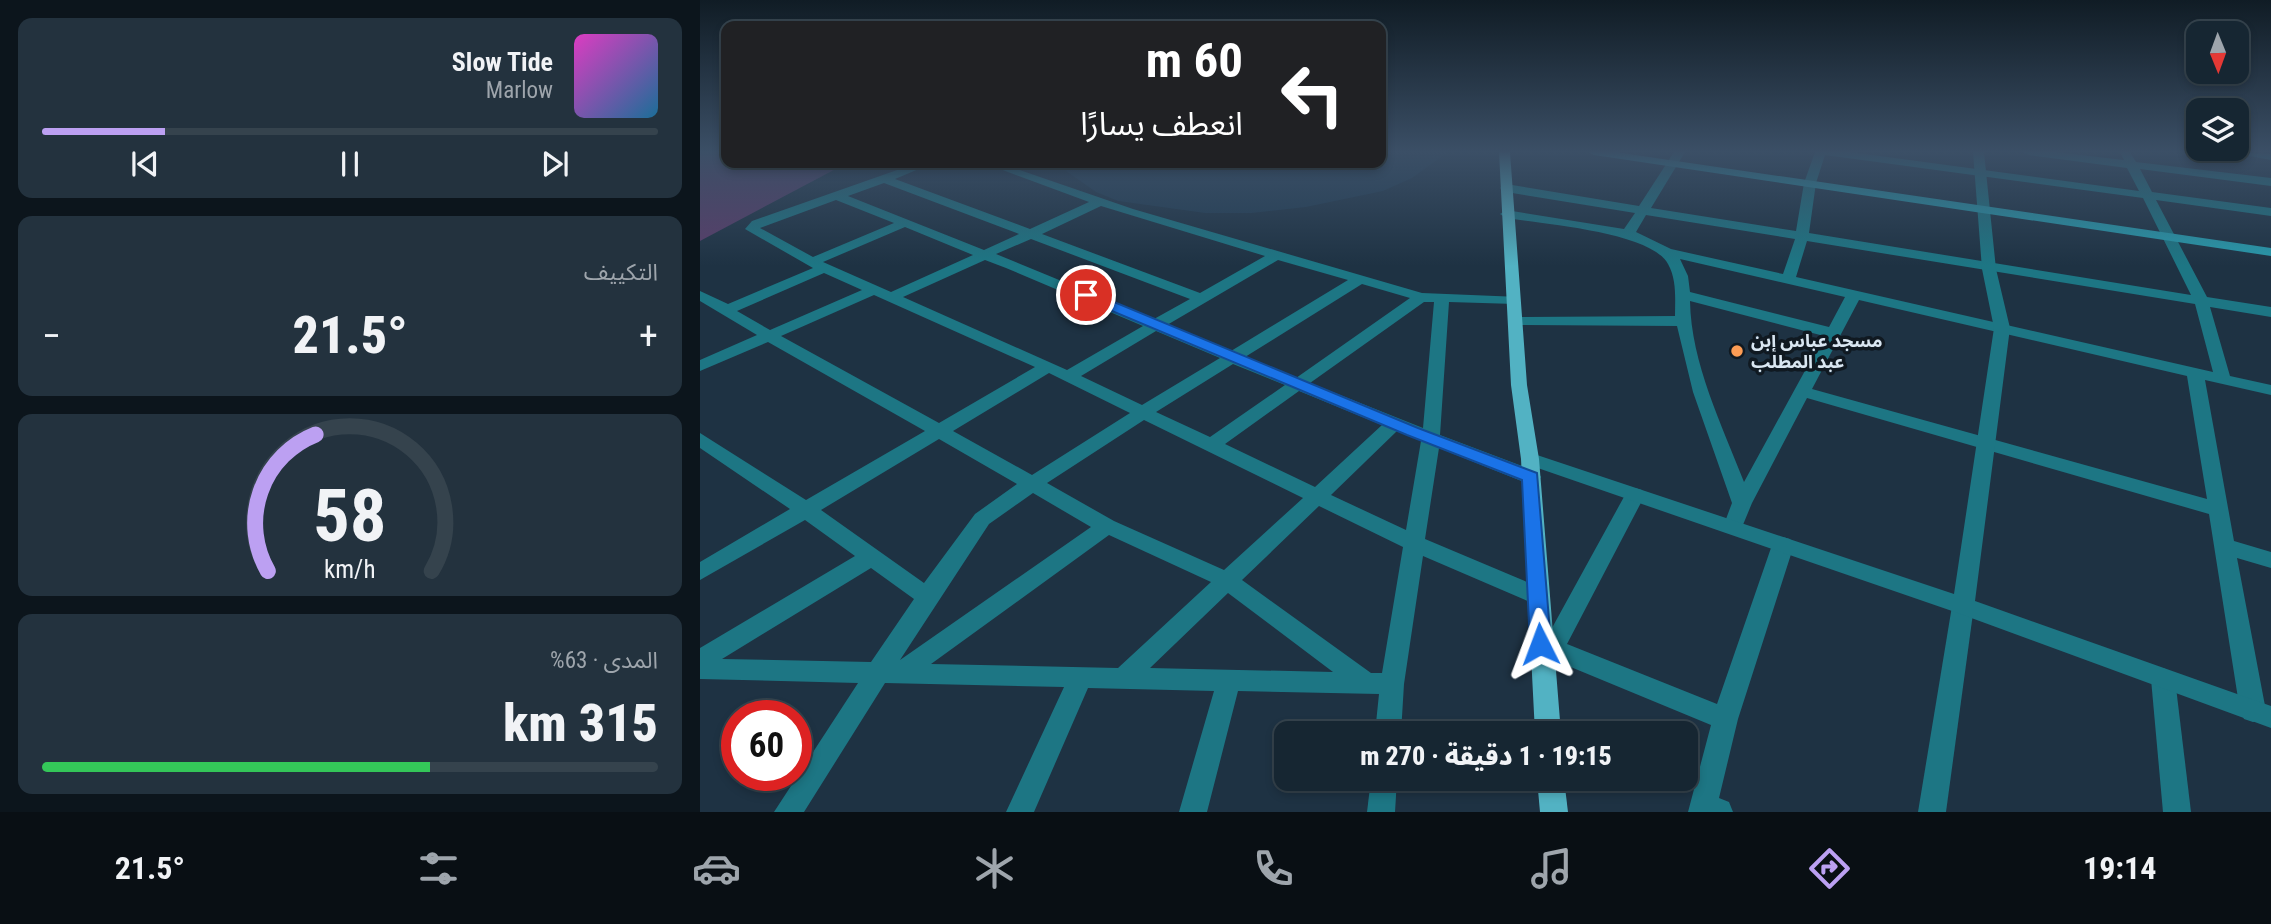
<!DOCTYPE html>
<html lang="ar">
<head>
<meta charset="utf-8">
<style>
	body { margin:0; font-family:"Roboto Condensed","Noto Sans Arabic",sans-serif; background:#23323e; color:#f1f3f6; direction:rtl; height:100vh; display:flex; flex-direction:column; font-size:26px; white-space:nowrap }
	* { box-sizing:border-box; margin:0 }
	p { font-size:23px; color:#9ea5ac }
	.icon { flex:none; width:38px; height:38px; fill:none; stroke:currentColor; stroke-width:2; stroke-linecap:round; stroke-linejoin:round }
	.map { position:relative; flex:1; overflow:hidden; direction:ltr }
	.sheet { display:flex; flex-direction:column; gap:18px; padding:18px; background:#0c151c; width:700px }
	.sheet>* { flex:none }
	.top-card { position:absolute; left:21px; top:21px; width:665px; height:147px; border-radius:14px; box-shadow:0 4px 10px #0003,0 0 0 2px #35434d; direction:rtl; background:#202124; color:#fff; overflow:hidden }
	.needle { width:46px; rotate:179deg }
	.controls { position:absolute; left:1486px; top:21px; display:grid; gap:14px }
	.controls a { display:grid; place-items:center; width:63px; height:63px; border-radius:14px; background:#162632; box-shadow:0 4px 10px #0003,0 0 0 2px #35434d; font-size:35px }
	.speed { position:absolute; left:21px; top:700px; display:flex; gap:14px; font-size:35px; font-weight:700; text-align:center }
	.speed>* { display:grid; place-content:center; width:91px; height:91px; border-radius:50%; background:#162632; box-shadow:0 4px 10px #0003,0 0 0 2px #35434d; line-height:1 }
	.speed .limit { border:10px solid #d22; background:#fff; color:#111 }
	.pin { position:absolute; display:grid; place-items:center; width:60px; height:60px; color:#fff; margin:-30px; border:4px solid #fff; border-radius:50%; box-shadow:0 2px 7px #0007 }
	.me { position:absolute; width:77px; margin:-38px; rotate:357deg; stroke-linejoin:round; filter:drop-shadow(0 0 5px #0008) }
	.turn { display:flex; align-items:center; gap:24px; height:147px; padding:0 28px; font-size:32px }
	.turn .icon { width:91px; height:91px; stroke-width:2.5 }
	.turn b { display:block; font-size:49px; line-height:60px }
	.big { font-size:52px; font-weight:800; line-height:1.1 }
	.sheet .card { flex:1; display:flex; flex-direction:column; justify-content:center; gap:10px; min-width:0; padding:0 24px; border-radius:14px; background:#23323e }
	.sheet .dial { align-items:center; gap:0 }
	.dial svg { height:182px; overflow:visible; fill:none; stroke:#35434d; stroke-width:7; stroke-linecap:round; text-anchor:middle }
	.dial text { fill:#f1f3f6; stroke:none }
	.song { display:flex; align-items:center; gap:21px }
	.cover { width:84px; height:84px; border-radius:10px; background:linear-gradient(135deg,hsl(310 70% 55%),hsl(200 70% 35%)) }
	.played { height:7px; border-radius:4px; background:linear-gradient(90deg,#bca0f2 20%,#35434d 20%) }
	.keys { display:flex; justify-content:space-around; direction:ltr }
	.heat { display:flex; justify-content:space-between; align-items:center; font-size:38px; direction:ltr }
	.charge { height:10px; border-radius:5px; background:linear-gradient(90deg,#34c759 63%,#35434d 0) }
	.trip { position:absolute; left:574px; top:721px; width:424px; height:70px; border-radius:14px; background:#162632; box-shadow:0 4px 10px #0003,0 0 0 2px #35434d; font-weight:800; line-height:70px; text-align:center; direction:rtl }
	.tab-bar { display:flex; height:112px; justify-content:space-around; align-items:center; background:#090f14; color:#9ea5ac }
	.tab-bar .icon { width:49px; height:49px }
	.tab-bar .current { color:#bca0f2 }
	.tab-bar b { font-size:32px; color:#f1f3f6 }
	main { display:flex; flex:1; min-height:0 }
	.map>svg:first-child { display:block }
	.built { fill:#213c52 }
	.green { fill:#5a3d6a }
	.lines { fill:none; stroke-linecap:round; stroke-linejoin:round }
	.minor { fill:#1d7684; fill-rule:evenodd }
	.tertiary { fill:#1d7684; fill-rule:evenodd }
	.secondary { fill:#289aac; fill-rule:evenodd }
	.primary { fill:#52b2c3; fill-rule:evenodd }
	.route { fill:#1a73e8; stroke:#114b97; stroke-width:2 }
	.poi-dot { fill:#fd9d55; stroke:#101921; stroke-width:2.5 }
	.labels { text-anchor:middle; stroke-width:7; stroke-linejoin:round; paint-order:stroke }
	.poi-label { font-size:18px; font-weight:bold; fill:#d9e6f1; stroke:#101921; text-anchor:start }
</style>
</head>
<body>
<main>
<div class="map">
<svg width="1571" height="812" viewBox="0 0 1571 812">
	<rect width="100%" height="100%" fill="#1e3243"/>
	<path class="built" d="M681,152H748L712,178L683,191L606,207L552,213H505L418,201L396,192L366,171V163H681Z"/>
	<path class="green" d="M0,152H26V163H147L0,241Z"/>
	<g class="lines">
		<g class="minor">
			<path d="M974,152H985L951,208L1096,231L1104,183L1115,152H1150L1439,191L1427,168L1329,155L1323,152H1355L1424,160L1420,152H1430L1436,162L1571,178V186L1440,169L1452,192L1571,208V216L1456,200L1507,297L1571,307V317L1510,307L1530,376L1571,385V395L1505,380L1534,541L1571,552V568L1537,558L1566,711L1562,719L1553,722L1544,719L1540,711L1509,514L1107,398L1052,503L1040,532H1026L1023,527L1032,503L993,392L977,326L811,325L808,322L816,317L975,316C975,299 977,280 968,264C951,232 842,224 806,218L800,214L806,210L924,229L935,213L806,192L800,188L806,184L939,206ZM1125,155L1443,198L1491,295L1109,233L1116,183ZM946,215L1095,239L1083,274L971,249L936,232ZM1107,241L1495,304L1513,372L1096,277ZM980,259L1145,297L1129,327L990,292L988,276ZM1159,300L1487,376L1507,499L1112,389ZM990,301L1124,336L1044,482C1022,425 991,363 990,301Z"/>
			<path d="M1528,152L1571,154V160Z"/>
			<path d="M217,163H233L195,179L330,229L389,202L284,163H299L433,209L722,293L820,297V303L815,304L749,302L740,435L838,472L841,477L838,482H824L739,448L725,539L846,590L849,596L846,602L838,605L830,602L723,556L704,684L701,733H675L679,694L538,691L507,812H479L514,691L388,688L334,812H306L364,687L185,683L104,812H74L158,683L0,679V648L155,556L105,520L0,580V562L90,509L0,448V433L106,500L225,431L68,342L0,371V360L57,335L0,301V291L28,304L113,268L45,229L52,221ZM184,183L319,234L284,250L148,196ZM136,200L194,223L113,257L60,228ZM401,206L565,256L500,293L342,234ZM205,227L273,255L191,292L123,262ZM331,239L490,299L454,319L296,254ZM285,260L306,268L443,326L367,370L203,297ZM578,260L648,280L531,351L467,325ZM124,273L162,290L70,330L37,311ZM662,284L710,298L596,378L545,357ZM174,295L335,367L239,423L81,336ZM724,302H734L723,428L610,383ZM456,331L520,358L442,405L381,376ZM533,364L585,385L510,437L456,412ZM349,373L430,413L332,475L253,431ZM599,391L682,425L615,487L525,444ZM444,420L603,498L524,570L414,521L347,483ZM697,431L721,441L706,530L631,495ZM239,439L317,484L275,514L224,583L121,510ZM333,493L391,527L200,660L289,524ZM619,506L703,547L682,673H671L542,580ZM409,535L511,582L418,668L231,664ZM171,568L214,599L171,662L22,659ZM528,593L633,672L450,668Z"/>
			<path d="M935,488L942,490L945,495L867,644L1017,704L1072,545L1076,539L1083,537L1090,539L1094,545L1038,719L1019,798L1029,802L1033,812H988L1011,725L832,651L828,644L832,637L840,634L847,637L925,495L928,490Z"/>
			<path d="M1263,597L1271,600L1274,606L1246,812H1218L1252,606L1255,600Z"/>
			<path d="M1463,668L1472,672L1475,679L1491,812H1463L1451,679L1454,672Z"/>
			<path d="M671,779H697L695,812H667Z"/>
		</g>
		<path class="tertiary" d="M1273,152H1284L1296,269L1310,328L1275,601L1571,706V728L1255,612L823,463L821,459L823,455H837L1254,594L1294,328L1282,269Z"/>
		<path class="secondary" d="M888,152H915L1571,248V256L894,155Z"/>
		<g class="primary">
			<path d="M799,152H810L827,385L839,459L861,733H835L821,459L811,385Z"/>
			<path d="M837,779H864L868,812H840Z"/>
		</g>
	</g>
	<linearGradient id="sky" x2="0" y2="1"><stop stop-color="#101c25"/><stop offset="0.57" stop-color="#3b4f66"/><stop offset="1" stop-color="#3b4f66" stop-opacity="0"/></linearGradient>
	<rect width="1571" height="266" fill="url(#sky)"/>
	<path class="route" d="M381,292H390L718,428L837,473L851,644L848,650L840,653L833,650L830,644L822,480L707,435L381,298Z"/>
	<circle class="poi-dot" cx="1037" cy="351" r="7"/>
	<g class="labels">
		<g class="poi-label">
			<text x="1051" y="347">مسجد عباس إبن<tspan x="1051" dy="21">عبد المطلب</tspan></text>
		</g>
	</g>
</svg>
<div class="controls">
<a><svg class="needle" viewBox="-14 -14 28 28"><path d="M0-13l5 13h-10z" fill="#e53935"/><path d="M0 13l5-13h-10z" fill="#9ea5ac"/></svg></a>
<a><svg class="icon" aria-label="layers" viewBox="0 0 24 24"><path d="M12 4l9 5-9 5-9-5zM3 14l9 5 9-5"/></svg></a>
</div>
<div class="speed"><div class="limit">60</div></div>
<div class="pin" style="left:386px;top:295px;background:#d93025"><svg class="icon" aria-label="arrive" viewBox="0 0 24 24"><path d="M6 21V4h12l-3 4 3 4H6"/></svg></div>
<svg class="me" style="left:840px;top:644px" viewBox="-20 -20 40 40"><path d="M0-17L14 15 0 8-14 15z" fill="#1a73e8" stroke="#fff" stroke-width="4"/></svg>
<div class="trip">19:15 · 1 دقيقة · 270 m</div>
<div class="top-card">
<div class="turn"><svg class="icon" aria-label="left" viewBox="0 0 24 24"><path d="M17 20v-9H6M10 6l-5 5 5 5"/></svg><div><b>60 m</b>انعطف يسارًا</div></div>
</div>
</div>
<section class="sheet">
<div class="card">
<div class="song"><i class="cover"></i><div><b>Slow Tide</b><p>Marlow</p></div></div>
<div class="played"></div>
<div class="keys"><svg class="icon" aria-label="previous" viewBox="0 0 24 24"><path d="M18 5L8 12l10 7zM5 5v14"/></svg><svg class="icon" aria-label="pause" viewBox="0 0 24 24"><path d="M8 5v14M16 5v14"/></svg><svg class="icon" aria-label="next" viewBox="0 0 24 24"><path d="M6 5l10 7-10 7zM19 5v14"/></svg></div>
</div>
<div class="card"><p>التكييف</p>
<div class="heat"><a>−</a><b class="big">21.5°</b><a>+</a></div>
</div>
<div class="card dial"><svg viewBox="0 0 100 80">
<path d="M14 69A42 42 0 1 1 86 69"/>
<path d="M14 69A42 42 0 0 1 35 9" stroke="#bca0f2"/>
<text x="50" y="56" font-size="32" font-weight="700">58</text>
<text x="50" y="72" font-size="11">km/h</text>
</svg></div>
<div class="card"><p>المدى · 63%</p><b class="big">315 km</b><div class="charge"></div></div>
</section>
</main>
<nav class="tab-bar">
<b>19:14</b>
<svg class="icon current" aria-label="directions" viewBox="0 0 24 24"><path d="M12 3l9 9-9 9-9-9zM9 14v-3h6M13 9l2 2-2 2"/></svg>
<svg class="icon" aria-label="music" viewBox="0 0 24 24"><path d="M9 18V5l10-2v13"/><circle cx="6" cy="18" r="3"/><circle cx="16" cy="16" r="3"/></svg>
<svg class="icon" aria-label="phone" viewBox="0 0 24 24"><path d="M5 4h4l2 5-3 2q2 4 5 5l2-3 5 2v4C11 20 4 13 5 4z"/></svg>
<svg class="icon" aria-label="climate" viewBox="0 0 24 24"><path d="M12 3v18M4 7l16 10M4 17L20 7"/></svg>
<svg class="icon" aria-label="car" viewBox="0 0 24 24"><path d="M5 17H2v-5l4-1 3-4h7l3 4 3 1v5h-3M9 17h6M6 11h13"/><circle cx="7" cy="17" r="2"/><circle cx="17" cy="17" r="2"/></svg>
<svg class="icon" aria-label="filters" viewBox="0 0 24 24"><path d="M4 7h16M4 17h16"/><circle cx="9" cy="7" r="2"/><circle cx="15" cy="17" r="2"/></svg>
<b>21.5°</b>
</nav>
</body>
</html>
